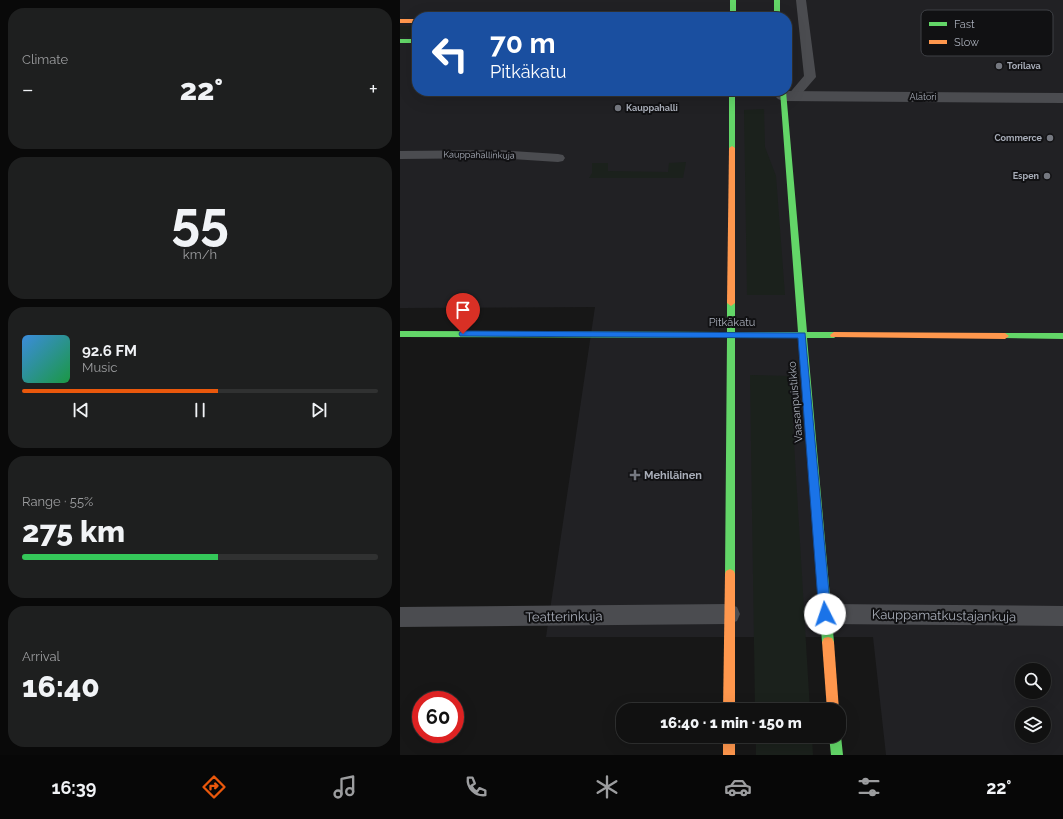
<!DOCTYPE html>
<html lang="en">
<head>
<meta charset="utf-8">
<style>
	body { margin:0; font-family:Raleway,sans-serif; background:#1e1f1f; color:#f1f3f6; height:100vh; display:flex; flex-direction:column; font-size:15px; white-space:nowrap }
	* { box-sizing:border-box; margin:0 }
	p { font-size:13px; color:#9c9d9f }
	.icon { flex:none; width:22px; height:22px; fill:none; stroke:currentColor; stroke-width:2; stroke-linecap:round; stroke-linejoin:round }
	.map { position:relative; flex:1; overflow:hidden }
	.panel { display:flex; flex-direction:column; gap:8px; padding:8px; background:#090909; width:400px }
	.panel>* { flex:none }
	.hud { position:absolute; left:12px; top:12px; width:380px; height:84px; border-radius:16px; box-shadow:0 4px 16px #0002,0 0 0 1px #303131; background:#1a4fa0; color:#fff; overflow:hidden }
	.buttons { position:absolute; left:615px; top:663px; display:grid; gap:8px }
	.buttons a { display:grid; place-items:center; width:36px; height:36px; border-radius:50%; background:#111; box-shadow:0 4px 16px #0002,0 0 0 1px #303131; font-size:20px }
	.speed { position:absolute; left:12px; top:691px; display:flex; gap:8px; font-size:20px; font-weight:700; text-align:center }
	.speed>* { display:grid; place-content:center; width:52px; height:52px; border-radius:50%; background:#111; box-shadow:0 4px 16px #0002,0 0 0 1px #303131; line-height:1 }
	.speed .limit { border:6px solid #d22; background:#fff; color:#111 }
	.pin { position:absolute; display:grid; place-items:center; width:34px; height:34px; color:#fff; margin:-41px -17px; border-radius:50% 50% 50% 0; rotate:-45deg; box-shadow:0 0 4px #0007 }
	.pin .icon { rotate:45deg }
	.me { position:absolute; width:44px; margin:-22px; rotate:356deg; stroke-linejoin:round; filter:drop-shadow(0 0 3px #0008) }
	.turn { display:flex; align-items:center; gap:14px; height:84px; padding:0 12px; font-size:18px }
	.turn .icon { width:52px; height:52px; stroke-width:2.5 }
	.turn b { display:block; font-size:28px; line-height:34px }
	.big { font-size:30px; font-weight:800; line-height:1.1 }
	.panel .widget { flex:1; display:flex; flex-direction:column; justify-content:center; gap:6px; min-width:0; padding:0 14px; border-radius:16px; background:#1e1f1f }
	.panel .dial { align-items:center; gap:0 }
	.dial b { font-size:52px; line-height:1 }
	.song { display:flex; align-items:center; gap:12px }
	.cover { width:48px; height:48px; border-radius:6px; background:linear-gradient(135deg,hsl(210 70% 55%),hsl(140 70% 35%)) }
	.played { height:4px; border-radius:2px; background:linear-gradient(90deg,#ea580c 55%,#303131 55%) }
	.keys { display:flex; justify-content:space-around; direction:ltr }
	.heat { display:flex; justify-content:space-between; align-items:center; font-size:22px; direction:ltr }
	.charge { height:6px; border-radius:3px; background:linear-gradient(90deg,#34c759 55%,#303131 0) }
	.trip { position:absolute; left:216px; top:703px; width:230px; height:40px; border-radius:16px; background:#111; box-shadow:0 4px 16px #0002,0 0 0 1px #303131; font-weight:800; line-height:40px; text-align:center }
	.tabs { display:flex; height:64px; justify-content:space-around; align-items:center; background:#070707; color:#9c9d9f }
	.tabs .icon { width:28px; height:28px }
	.tabs .selected { color:#ea580c }
	.tabs b { font-size:18px; color:#f1f3f6 }
	main { display:flex; flex:1; min-height:0 }
	.map>svg:first-child { display:block }
	.built { fill:#212124; fill-rule:evenodd }
	.green { fill:#1b211c }
	.lines { fill:none; stroke-linecap:round; stroke-linejoin:round }
	.lane { fill:#4b4c50; fill-rule:evenodd }
	.street { fill:#4b4c50; fill-rule:evenodd }
	.fast { fill:#63d668; fill-rule:evenodd }
	.slow { fill:#ff974d; fill-rule:evenodd }
	.route { fill:#1a73e8; stroke:#114b97 }
	.poi-dot { fill:#757880; stroke:#111113; stroke-width:1.5 }
	.labels { text-anchor:middle; stroke-width:4; stroke-linejoin:round; paint-order:stroke }
	.far-poi-label { font-size:9px; font-weight:bold; fill:#a8adb8; stroke:#111113; text-anchor:start }
	.far-street-label { font-size:9px; fill:#a8adb8; stroke:#111113 }
	.street-label { font-size:11px; fill:#a8adb8; stroke:#111113 }
	.poi-label { font-size:11px; font-weight:bold; fill:#a8adb8; stroke:#111113; text-anchor:start }
	.near-street-label { font-size:13px; fill:#a8adb8; stroke:#111113 }
	.key { fill:#111113; stroke:#3e4045; stroke-width:1 }
	.key-label { font-size:11px; fill:#a8adb8 }
</style>
</head>
<body>
<main>
<section class="panel">
<div class="widget"><p>Climate</p>
<div class="heat"><a>−</a><b class="big">22°</b><a>+</a></div>
</div>
<div class="widget dial"><b>55</b><p>km/h</p></div>
<div class="widget">
<div class="song"><i class="cover"></i><div><b>92.6 FM</b><p>Music</p></div></div>
<div class="played"></div>
<div class="keys"><svg class="icon" aria-label="previous" viewBox="0 0 24 24"><path d="M18 5L8 12l10 7zM5 5v14"/></svg><svg class="icon" aria-label="pause" viewBox="0 0 24 24"><path d="M8 5v14M16 5v14"/></svg><svg class="icon" aria-label="next" viewBox="0 0 24 24"><path d="M6 5l10 7-10 7zM19 5v14"/></svg></div>
</div>
<div class="widget"><p>Range · 55%</p><b class="big">275 km</b><div class="charge"></div></div>
<div class="widget"><p>Arrival</p><b class="big">16:40</b></div>
</section>
<div class="map">
<svg width="663" height="755" viewBox="0 0 663 755">
	<rect width="100%" height="100%" fill="#171717"/>
	<path class="built" d="M0,0H663V755H486L473,637H146L195,307L0,308ZM17,17H387V91H17ZM622,670H644V692H622ZM622,714H644V736H622Z"/>
	<g class="green">
		<rect x="0" y="26" width="17" height="11"/>
		<path d="M364,109L365,147L376,176L385,295H347L344,110Z"/>
		<path d="M286,162L283,178H189L192,173V163H208V171L268,172L269,163Z"/>
		<path d="M350,375L390,376L410,710H355Z"/>
		<path d="M356,736H412L413,755H356Z"/>
	</g>
	<g class="lines">
		<g class="lane">
			<path d="M396,0H406L416,77L397,99H389L387,96L404,76Z"/>
			<path d="M98,150L158,154L163,155L165,158L163,161L158,162L98,158L0,159V151Z"/>
			<path d="M329,604L337,607L340,614L337,621L329,624L0,627V607Z"/>
			<path d="M425,604L663,606V626L425,624L417,621L414,614L417,607Z"/>
		</g>
		<path class="street" d="M383,91L663,93V103L383,101L378,99L375,96L378,93Z"/>
		<g class="fast">
			<rect x="330" y="0" width="6" height="17"/>
			<rect x="374" y="0" width="6" height="17"/>
			<rect x="0" y="39" width="17" height="4"/>
			<path d="M329,91H335V148L332,150L329,148Z"/>
			<path d="M380,91H386L407,332H434L438,335L434,338H407L434,642L432,646L428,647L424,646L422,642L399,338H335V574L334,577L330,579L326,577L325,574L327,338L0,337V331L327,332V303L331,300L335,303V332H398Z"/>
			<path d="M605,333H663V339L602,338L601,336L602,334Z"/>
			<path d="M439,732L441,736L443,755H431L429,736H439Z"/>
		</g>
		<g class="slow">
			<rect x="0" y="19" width="17" height="4"/>
			<path d="M332,146L335,148V303L331,306L327,303L329,148Z"/>
			<path d="M434,332L605,333L609,336L605,339L431,337L430,335Z"/>
			<path d="M330,569L334,571L335,574V710H323L325,574L326,571Z"/>
			<path d="M428,637L432,638L434,642L439,710H427L422,642L424,638Z"/>
			<rect x="323" y="736" width="12" height="19"/>
		</g>
	</g>
	<path class="route" d="M63,331L405,333L431,614L429,617L425,619L421,617L419,614L398,338L60,336L59,334L60,332Z"/>
	<g class="poi-dot">
		<circle cx="599" cy="66" r="4"/>
		<circle cx="218" cy="108" r="4"/>
		<circle cx="650" cy="138" r="4"/>
		<circle cx="647" cy="176" r="4"/>
		<path d="M233 469h4v4h4v4h-4v4h-4v-4h-4v-4h4z"/>
	</g>
	<g class="labels">
		<g class="far-poi-label">
			<text x="607" y="69">Torilava</text>
			<text x="226" y="111">Kauppahalli</text>
			<text x="642" y="141" text-anchor="end">Commerce</text>
			<text x="639" y="179" text-anchor="end">Espen</text>
		</g>
		<g class="far-street-label">
			<text x="523" y="100">Alatori</text>
			<text transform="translate(79 155) rotate(1)" y="3">Kauppahallinkuja</text>
		</g>
		<g class="street-label">
			<text x="332" y="326">Pitkäkatu</text>
			<text transform="translate(395 402) rotate(-95)" y="4">Vaasanpuistikko</text>
		</g>
		<g class="poi-label">
			<text x="244" y="479">Mehiläinen</text>
		</g>
		<g class="near-street-label">
			<text transform="translate(544 615) rotate(1)" y="5">Kauppamatkustajankuja</text>
			<text transform="translate(164 616) rotate(-1)" y="5">Teatterinkuja</text>
		</g>
	</g>
	<rect x="521" y="10" width="132" height="46" rx="6" class="key"/>
	<rect x="529" y="22" width="18" height="4" fill="#63d668"/>
	<rect x="529" y="40" width="18" height="4" fill="#ff974d"/>
	<g class="key-label">
		<text x="554" y="28">Fast</text>
		<text x="554" y="46">Slow</text>
	</g>
</svg>
<div class="buttons">
<a><svg class="icon" aria-label="search" viewBox="0 0 24 24"><circle cx="10" cy="10" r="6"/><path d="M15 15l6 6"/></svg></a>
<a><svg class="icon" aria-label="layers" viewBox="0 0 24 24"><path d="M12 4l9 5-9 5-9-5zM3 14l9 5 9-5"/></svg></a>
</div>
<div class="speed"><div class="limit">60</div></div>
<div class="pin" style="left:63px;top:334px;background:#d93025"><svg class="icon" aria-label="arrive" viewBox="0 0 24 24"><path d="M6 21V4h12l-3 4 3 4H6"/></svg></div>
<svg class="me" style="left:425px;top:614px" viewBox="-20 -20 40 40"><circle r="19" fill="#fff"/><path d="M0-13L10 11 0 6-10 11z" fill="#1a73e8"/></svg>
<div class="trip">16:40 · 1 min · 150 m</div>
<div class="hud">
<div class="turn"><svg class="icon" aria-label="left" viewBox="0 0 24 24"><path d="M17 20v-9H6M10 6l-5 5 5 5"/></svg><div><b>70 m</b>Pitkäkatu</div></div>
</div>
</div>
</main>
<nav class="tabs">
<b>16:39</b>
<svg class="icon selected" aria-label="directions" viewBox="0 0 24 24"><path d="M12 3l9 9-9 9-9-9zM9 14v-3h6M13 9l2 2-2 2"/></svg>
<svg class="icon" aria-label="music" viewBox="0 0 24 24"><path d="M9 18V5l10-2v13"/><circle cx="6" cy="18" r="3"/><circle cx="16" cy="16" r="3"/></svg>
<svg class="icon" aria-label="phone" viewBox="0 0 24 24"><path d="M5 4h4l2 5-3 2q2 4 5 5l2-3 5 2v4C11 20 4 13 5 4z"/></svg>
<svg class="icon" aria-label="climate" viewBox="0 0 24 24"><path d="M12 3v18M4 7l16 10M4 17L20 7"/></svg>
<svg class="icon" aria-label="car" viewBox="0 0 24 24"><path d="M5 17H2v-5l4-1 3-4h7l3 4 3 1v5h-3M9 17h6M6 11h13"/><circle cx="7" cy="17" r="2"/><circle cx="17" cy="17" r="2"/></svg>
<svg class="icon" aria-label="filters" viewBox="0 0 24 24"><path d="M4 7h16M4 17h16"/><circle cx="9" cy="7" r="2"/><circle cx="15" cy="17" r="2"/></svg>
<b>22°</b>
</nav>
</body>
</html>
